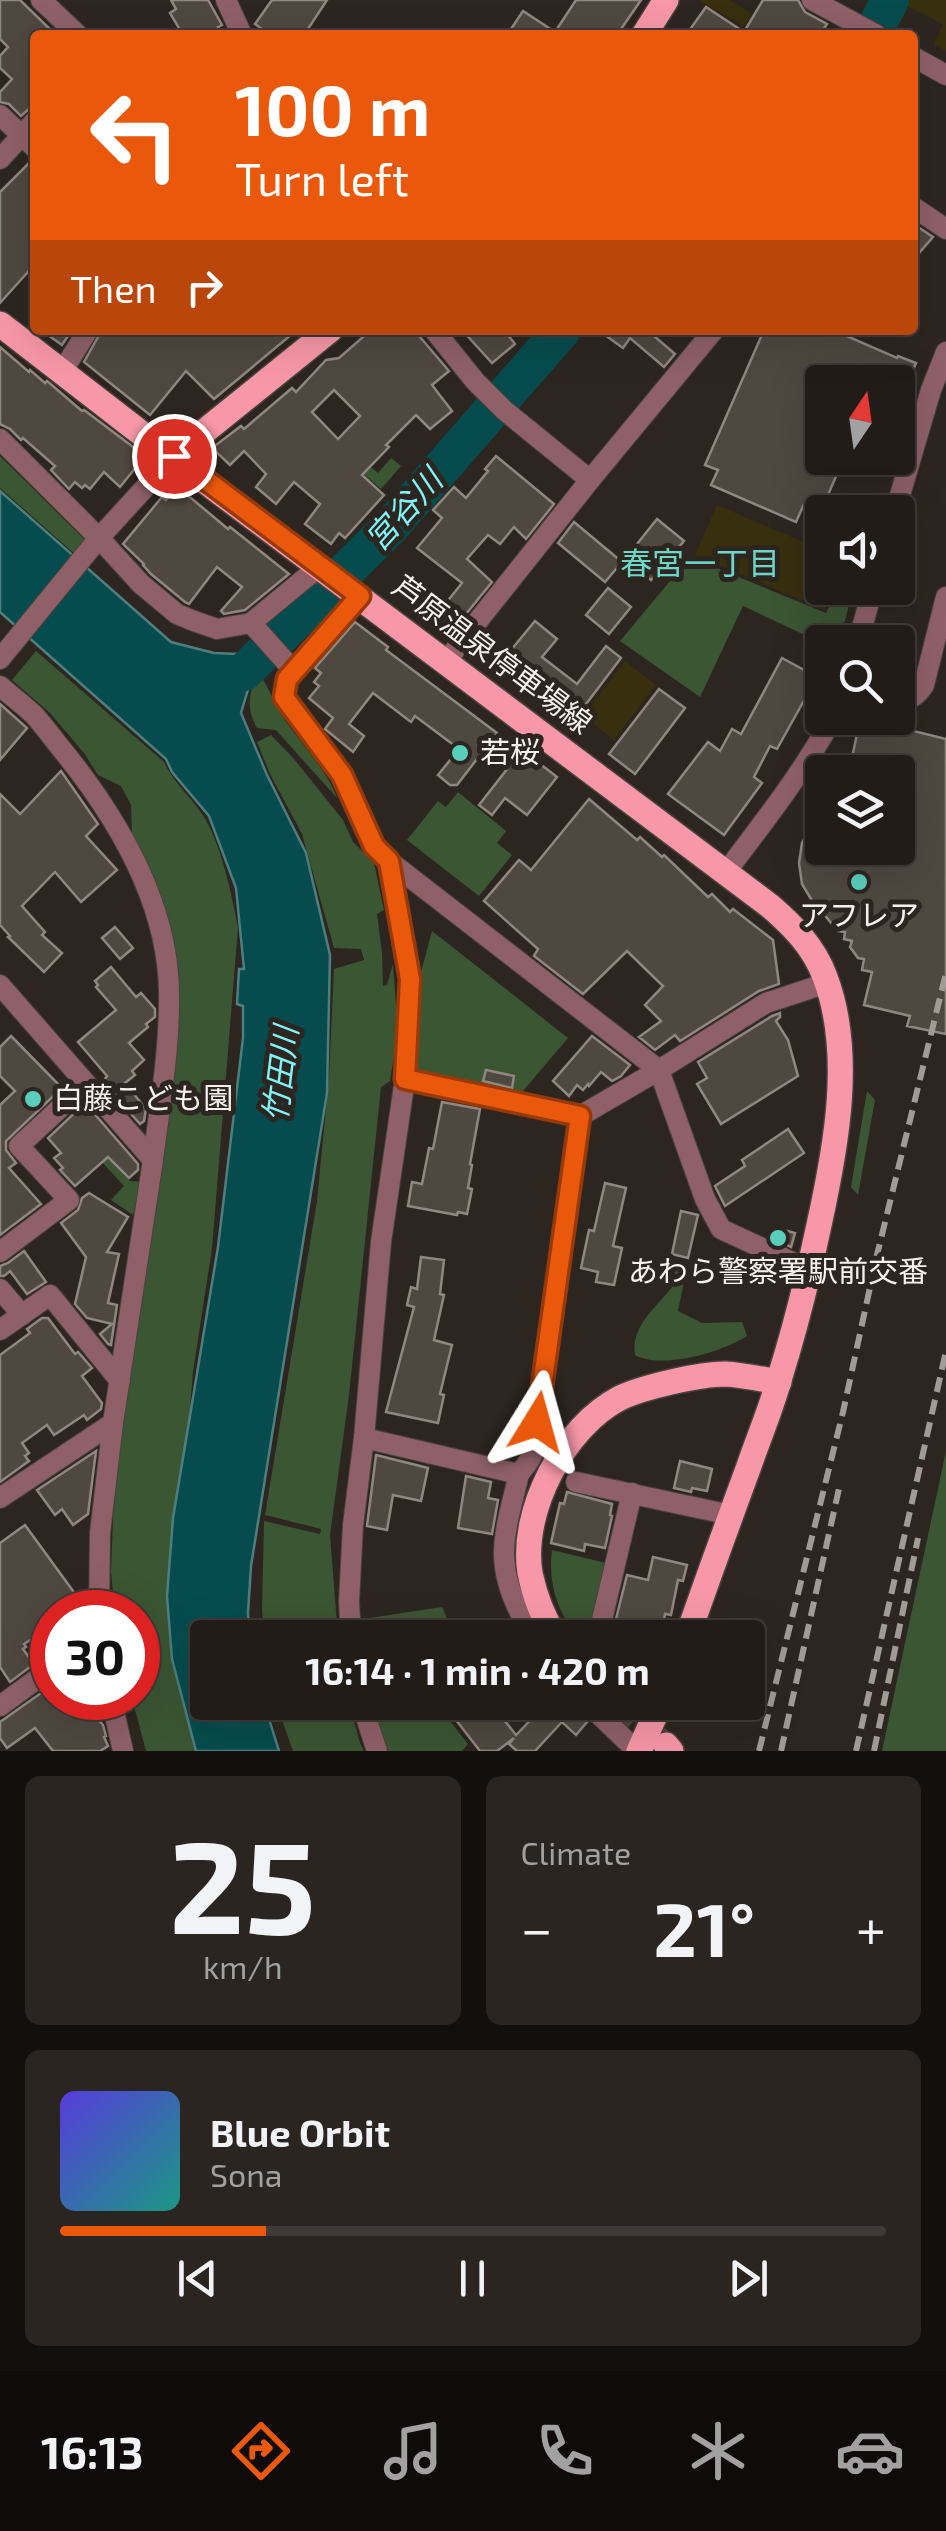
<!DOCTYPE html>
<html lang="en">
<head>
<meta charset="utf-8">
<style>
	body { margin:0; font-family:"Exo 2","Noto Sans JP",sans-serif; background:#2a2521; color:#f1f3f6; height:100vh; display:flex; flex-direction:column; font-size:38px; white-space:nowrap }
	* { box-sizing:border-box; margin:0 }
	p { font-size:32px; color:#a2a1a2 }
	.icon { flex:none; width:55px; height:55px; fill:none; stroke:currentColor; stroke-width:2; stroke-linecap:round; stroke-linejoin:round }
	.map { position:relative; height:1751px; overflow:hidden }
	.sheet { display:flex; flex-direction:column; gap:25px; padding:25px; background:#130f0d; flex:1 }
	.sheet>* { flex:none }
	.hud { position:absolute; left:30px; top:30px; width:888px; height:305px; border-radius:10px; box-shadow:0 10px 40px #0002,0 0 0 2px #3f3a37; background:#ea580c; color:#fff; overflow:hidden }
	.needle { width:65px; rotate:13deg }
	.tools { position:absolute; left:805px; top:365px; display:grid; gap:20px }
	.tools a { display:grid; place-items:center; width:110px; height:110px; border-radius:10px; background:#221c18; box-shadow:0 10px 40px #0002,0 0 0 2px #3f3a37; font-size:50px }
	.speed { position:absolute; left:30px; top:1590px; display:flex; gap:20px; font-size:50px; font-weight:700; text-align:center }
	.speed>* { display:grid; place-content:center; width:130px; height:130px; border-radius:50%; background:#221c18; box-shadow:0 10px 40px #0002,0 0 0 2px #3f3a37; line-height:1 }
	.speed .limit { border:15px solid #d22; background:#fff; color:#111 }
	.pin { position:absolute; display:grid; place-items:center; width:85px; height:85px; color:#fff; margin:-42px; border:5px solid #fff; border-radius:50%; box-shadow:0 2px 10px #0007 }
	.me { position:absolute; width:110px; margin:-55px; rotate:8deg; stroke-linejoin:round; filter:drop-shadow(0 0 8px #0008) }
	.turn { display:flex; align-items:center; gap:35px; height:210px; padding:0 40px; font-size:45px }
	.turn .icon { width:130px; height:130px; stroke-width:2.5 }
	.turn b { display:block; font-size:70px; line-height:85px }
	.then { display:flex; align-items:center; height:95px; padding:0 40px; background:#0003; gap:20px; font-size:38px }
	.big { font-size:75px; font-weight:700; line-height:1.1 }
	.sheet .widget { flex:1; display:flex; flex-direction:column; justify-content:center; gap:15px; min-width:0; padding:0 35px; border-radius:15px; background:#2a2521 }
	.sheet .dial { align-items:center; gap:0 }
	.dial b { font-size:130px; line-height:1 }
	.song { display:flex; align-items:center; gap:30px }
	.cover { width:120px; height:120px; border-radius:15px; background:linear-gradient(135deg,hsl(250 70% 55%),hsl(170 70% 35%)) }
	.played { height:10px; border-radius:5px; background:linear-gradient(90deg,#ea580c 25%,#3f3a37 25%) }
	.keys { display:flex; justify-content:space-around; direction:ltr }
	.heat { display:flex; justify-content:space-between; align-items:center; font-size:55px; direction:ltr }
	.sheet .tiles { flex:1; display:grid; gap:25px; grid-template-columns:1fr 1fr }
	.widget:last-child { grid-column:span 2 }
	.trip { position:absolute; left:190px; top:1620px; width:575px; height:100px; border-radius:10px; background:#221c18; box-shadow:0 10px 40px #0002,0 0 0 2px #3f3a37; font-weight:700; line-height:100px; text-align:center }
	.dock { display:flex; height:160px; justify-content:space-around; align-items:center; background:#0e0b0a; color:#a2a1a2 }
	.dock .icon { width:70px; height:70px }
	.dock .selected { color:#ea580c }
	.dock b { font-size:45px; color:#f1f3f6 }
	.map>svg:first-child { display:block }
	.green { fill:#3b5633 }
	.sand { fill:#372f0e }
	.water { fill:#064c4e; stroke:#4e7e7e; stroke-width:2.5 }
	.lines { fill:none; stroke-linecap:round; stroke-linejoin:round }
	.river { stroke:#064c4e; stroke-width:38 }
	.building { fill:#4f4840; stroke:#90877f; stroke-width:2.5; fill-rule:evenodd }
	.major-tunnel { stroke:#4b443f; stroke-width:25; stroke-dasharray:25 12; stroke-linecap:butt }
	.minor-casing { stroke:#49423d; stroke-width:22 }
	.major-casing { stroke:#49423d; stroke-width:28 }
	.minor { stroke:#8f6068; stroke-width:20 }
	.major { stroke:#f797a7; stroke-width:25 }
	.rail { stroke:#a19b96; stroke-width:6; stroke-dasharray:15 8; stroke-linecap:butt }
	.route-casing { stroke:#983908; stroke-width:25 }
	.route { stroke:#ea580c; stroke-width:18 }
	.poi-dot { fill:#5acebd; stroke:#2d2620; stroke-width:4 }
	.labels { text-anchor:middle; stroke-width:10; stroke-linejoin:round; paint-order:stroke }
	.street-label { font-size:30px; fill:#f6f1ed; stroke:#2d2620 }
	.poi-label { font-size:30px; fill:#f6f1ed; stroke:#2d2620; text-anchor:start }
	.water-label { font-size:32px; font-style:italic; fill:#7ff5fa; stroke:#2d2620 }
	.neighbourhood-label { font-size:32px; fill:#6ed6c6; stroke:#2d2620 }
</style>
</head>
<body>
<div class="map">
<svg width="946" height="1751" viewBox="0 0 946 1751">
	<rect width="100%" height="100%" fill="#2d2620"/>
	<g class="green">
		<path d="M336,438L378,473L391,458L401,466L381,489L330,445Z"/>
		<path d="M0,456L87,542L76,555L0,488Z"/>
		<path d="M690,557L826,613L838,588H853L845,621L826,642L822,643L743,606L700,697L620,641Z"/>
		<path d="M36,651L164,762C173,782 190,796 202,814C221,842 232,895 238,928L212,1248L193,1372L176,1570L214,1751H146L132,1698H138V1612H115L111,1572L115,1470L173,987L132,836L131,805L121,786L98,775L84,753L50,713L12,680Z"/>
		<path d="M259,674C269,687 274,703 283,717C299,741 329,773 337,798L276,730L257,728C246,709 248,692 259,674Z"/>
		<path d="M271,735L294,759L343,820L353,842L374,863L384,910L377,914L382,953L383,986L387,985L393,964L398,1032L390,1081L381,1087L349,1395L330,1535L338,1637H265L262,1611L264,1521L320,1534L321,1529L265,1515L317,1201L329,1077L334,969L364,960L361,949L334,948L302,834L270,774L257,742Z"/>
		<path d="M458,792L506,831L497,843L512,855L479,896L407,840L438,801L446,807Z"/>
		<path d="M432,931L568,1038L517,1098L414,1074L420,976Z"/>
		<path d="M867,1091L875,1100L858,1195L851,1187Z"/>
		<path d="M107,1158L130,1181L142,1182L133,1215L111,1200L124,1186L102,1162Z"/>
		<path d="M683,1262L686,1272L678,1311L702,1323L742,1322L747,1336C722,1352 662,1370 635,1355C630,1323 662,1304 677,1280L673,1269Z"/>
		<path d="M946,1451V1751H882Z"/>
		<path d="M552,1550L606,1563L587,1637H578C557,1612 548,1583 552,1550Z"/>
		<path d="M442,1607L455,1637H358L357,1620Z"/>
		<path d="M276,1703H349L360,1743L364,1751H293Z"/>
		<path d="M366,1703H436L468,1744L462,1751H383Z"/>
	</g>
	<g class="sand">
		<path d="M699,0H730L752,14L744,27Z"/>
		<path d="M908,0H946V51L934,44L943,24L905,5Z"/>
		<path d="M717,505L822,550V588H835L825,610L695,555Z"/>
		<path d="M625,661L656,685L614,740L583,716Z"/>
	</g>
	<path class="water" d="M0,491L171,642L214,653L238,654L260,645L269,656L253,673L241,713L267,775L306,853L330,955L327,1093L251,1566L248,1613L250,1637L208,1638V1702L264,1703L279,1751H196L172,1659L167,1596L173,1518L218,1247L243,1038V1006L237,1004L239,969H244L236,888L209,816L172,772L166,759L0,612Z"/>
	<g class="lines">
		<g class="river">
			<path d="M872,35L890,0"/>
			<path d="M244,672L391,526L562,330"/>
		</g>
	</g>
	<g class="building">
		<path d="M0,0H20L56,35H35V108H30L21,116L9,104L0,102V92L12,79L0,68V56L8,47L0,39Z"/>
		<path d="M171,0H208L222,25L218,27L222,35H183L170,13L176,9Z"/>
		<path d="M272,0H327L304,35H270L255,24Z"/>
		<path d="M576,0H641L617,35H507L523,11L555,32Z"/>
		<path d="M763,0H798L805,12L827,24L820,35H686L706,7L744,32Z"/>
		<path d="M31,161H35V264L0,303V192Z"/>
		<path d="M912,223L933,237L912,261Z"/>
		<path d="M41,330H72L62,345Z"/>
		<path d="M102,330H297L214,399L186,371L150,415L84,362Z"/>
		<path d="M371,330H414L449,371L432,385L452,411L430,429L416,415L386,445L389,447L362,475L384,495L345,538L339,533L331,544L305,524L320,504L294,482L276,504L256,487L266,474L244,451L230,465L212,448L241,426L244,429L292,388L296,392L326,360L339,358ZM334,390L360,416L338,439L312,412Z"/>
		<path d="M462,330H504L515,344L492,363Z"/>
		<path d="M598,330H647L675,354L664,367L630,338L623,348Z"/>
		<path d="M764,330H833L897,358L898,356L916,363L908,382H822V458H844L821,511L804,504L796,522L711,485L718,470L705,465Z"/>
		<path d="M0,347L29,372L30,370L45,383L47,381L82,411L84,410L145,456L120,487L104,472L90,489L85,485L82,488L75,482L69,489L51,470L55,466L23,438L21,440L10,429L0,424Z"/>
		<path d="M496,456L554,504L526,539L514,527L500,544L488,535L467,559L492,582L453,630L449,631L434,618L462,583L417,548L442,518L433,510L454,487L466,498L488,471L485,469Z"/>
		<path d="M172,493L178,498L182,493L191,498L228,529L230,527L289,574L245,610L224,614L221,611L242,587L217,567L189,604L185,602L151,574L143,565L144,564L123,544L162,497L166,500Z"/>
		<path d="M657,519L684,541L651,580L625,559Z"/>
		<path d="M574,522L622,562L605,582L558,543Z"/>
		<path d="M608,588L631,607L609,634L586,615Z"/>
		<path d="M535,621L557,639L542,657L577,684L606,646L621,658L571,724L525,689L533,678L506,656Z"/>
		<path d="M355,622L388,647L386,650L497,733L457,785H450L438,775L459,749L415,716L411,722L373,693L349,724L364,736L353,752L325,729L333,718L309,698L319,686L314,682L321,673L315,668Z"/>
		<path d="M782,658L817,677L777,749L770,746L754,777L762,783L724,835L668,794L708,742L720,751L732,729L741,734Z"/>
		<path d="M659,689L685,708L635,774L609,754Z"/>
		<path d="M0,704L27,728L0,760Z"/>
		<path d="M849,718H871L873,721L946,739V1034L907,1026L910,1016L864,1005L872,972L862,970L864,959L858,958L850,947L852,941L844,939L845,932L838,931L811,899L802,884L799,863L802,843L822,806V848H898V772H849L857,734L846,731Z"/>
		<path d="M522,750L557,777L527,815L505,798L492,815L479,805Z"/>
		<path d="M61,771L98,824L86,836L117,870L81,902L55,872L22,906L45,932L42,935L62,953L44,972L8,937L10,936L0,925V794L20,814Z"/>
		<path d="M589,799L637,840L640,837L662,857L664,855L708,897L712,894L730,912L733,909L773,940L779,984L759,991L680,1041L675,1035L655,1050L639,1037L661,1021L645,1005L663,986L627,951L583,994L534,956L538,949L484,901L519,860L531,870Z"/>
		<path d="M115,927L133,948L120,959L102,938Z"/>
		<path d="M111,967L136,997L141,993L155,1009V1017L146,1024L148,1027L129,1043L144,1060L132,1071L135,1075L125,1083L146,1109L144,1121L140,1124L103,1082L107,1076L78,1042L116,1010L96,987L98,985L95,981Z"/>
		<path d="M780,1013V1017L776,1021L788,1040L798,1076L721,1124L697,1084L707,1078L698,1062L772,1016Z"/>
		<path d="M11,1036L62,1088L6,1141V1150L16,1163L9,1168L41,1204L0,1235V1105L15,1091L0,1076V1047Z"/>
		<path d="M592,1036L630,1065L621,1076L612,1081L601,1072L589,1086L588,1084L583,1090L577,1085L569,1096L553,1081Z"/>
		<path d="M486,1070L514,1076L512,1088L483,1081Z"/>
		<path d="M442,1102L480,1109L470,1164L472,1165L468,1188L472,1189L467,1214L458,1212L457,1215L408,1206L412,1182L422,1184L429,1148L433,1149Z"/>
		<path d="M85,1103L138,1164V1170L129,1178L108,1157L75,1186L60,1170L63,1168L54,1158L61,1153L48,1138Z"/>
		<path d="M788,1129L804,1153L725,1206L715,1186L745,1166L742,1160Z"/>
		<path d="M605,1183L626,1188L613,1246L622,1248L614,1285L596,1282L598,1272L581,1268L589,1230L594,1231Z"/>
		<path d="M89,1193L128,1217L107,1252L119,1254L108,1303L117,1305L111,1345L108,1344L100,1334L112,1324L87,1318L75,1304L86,1257L61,1223L78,1210L82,1198Z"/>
		<path d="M681,1211L698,1215L688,1258L672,1254Z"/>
		<path d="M777,1228L795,1233L791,1247L774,1239Z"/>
		<path d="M24,1251L46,1282L27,1294L10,1271L4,1276H0V1266L8,1263Z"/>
		<path d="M421,1257L444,1260L440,1294L444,1295L434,1340L452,1345L440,1394L444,1395L438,1423L386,1412L414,1307L407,1305L411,1287L417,1289Z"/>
		<path d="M42,1318H48L75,1354L78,1352L92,1368L82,1376L102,1403L101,1409L87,1420L84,1415L54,1435L47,1425L22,1443L29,1453L25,1456L29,1461L0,1482V1355L30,1333L27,1329Z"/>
		<path d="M96,1451L88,1514L73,1525L62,1509L55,1515L37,1490Z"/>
		<path d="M376,1455L428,1468L421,1501L393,1495L387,1530L367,1526Z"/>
		<path d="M680,1461L712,1469L707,1491L692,1488L691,1492L674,1488Z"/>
		<path d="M466,1476L491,1482L488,1498L498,1500L492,1534L458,1528Z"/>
		<path d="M567,1492L612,1504L610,1515L612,1516L605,1548L585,1544L584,1551L551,1543L560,1503L564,1504Z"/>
		<path d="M25,1525L81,1602L65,1612H52V1626L24,1644L26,1647L23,1649L34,1664L10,1682L0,1667V1543Z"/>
		<path d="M653,1557L687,1565L683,1581L678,1580L671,1615L665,1614L661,1638H610L614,1627L627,1575L648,1580Z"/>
		<path d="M51,1686L52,1698H92L99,1706L101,1715L97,1718L103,1725L106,1736L104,1737L108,1746L100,1751H53L35,1728L7,1748L0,1738V1722Z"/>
		<path d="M442,1702H490L516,1735L544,1706L549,1711L557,1702H569L587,1722L576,1735L562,1722L535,1751H517L509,1744L514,1738L497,1751H480Z"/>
	</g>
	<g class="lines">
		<path class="major-tunnel" d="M617,1702L662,1742"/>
		<g class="minor-casing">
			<g id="minor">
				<path d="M41,0L78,35"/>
				<path d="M226,0L242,35"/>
				<path d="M812,0L877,35"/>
				<path d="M912,56L946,75"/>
				<path d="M0,115L35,148"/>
				<path d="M0,159L35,121"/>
				<path d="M912,209L915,208L946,229"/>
				<path d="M434,330L475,381L504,410L590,480"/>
				<path d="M62,372L88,330"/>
				<path d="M0,439L99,538L141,584L177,614L194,621L217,629L251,623L320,566"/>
				<path d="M895,512L931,390L946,352"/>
				<path d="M360,596L287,679L284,697L342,775L374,845L389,861L659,1070L766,1003L827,983"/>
				<path d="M251,623L294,671"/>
				<path d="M858,642L873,588"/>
				<path d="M0,659L99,538L174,456"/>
				<path d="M446,661L590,480L714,330"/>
				<path d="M0,686C11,696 24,705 35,716C45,727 54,740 64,752C118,819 168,903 169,992C170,1048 160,1105 153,1160L0,985"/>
				<path d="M898,699C910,701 917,696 924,685L946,597"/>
				<path d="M726,872C764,822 802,773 833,718"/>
				<path d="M405,1079L580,1116"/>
				<path d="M0,1252L69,1200L19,1146L86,1084"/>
				<path d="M0,1289L22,1315"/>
				<path d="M0,1330L50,1295L120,1381"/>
				<path d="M364,1438L519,1474C534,1456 539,1446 537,1422L580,1116L659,1070L705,1199L721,1229L809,1270"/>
				<path d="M519,1474C513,1500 504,1528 504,1554C504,1583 519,1614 534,1638"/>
				<path d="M576,1482L731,1515"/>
				<path d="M0,1498L113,1423"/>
				<path d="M99,1612L100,1533L113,1423L153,1160"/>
				<path d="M601,1624L632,1493"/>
				<path d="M351,1638L349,1602L353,1525L364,1438L381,1242L405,1079L410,979L389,861"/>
				<path d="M111,1698L123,1751"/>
				<path d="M361,1702L377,1751"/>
				<path d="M586,1702L637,1751"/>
				<path d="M0,1706L52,1668"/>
			</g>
		</g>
		<g class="major-casing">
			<g id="major">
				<path d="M644,35L666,0"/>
				<path d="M0,324L146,437L770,906C794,927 814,947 825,977C854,1053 836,1148 819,1225C808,1277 795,1329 779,1380C771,1409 759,1437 749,1466C728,1523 707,1580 687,1638"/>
				<path d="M174,456L330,330"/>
				<path d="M556,1638C543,1618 535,1597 530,1573C520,1511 564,1427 620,1398C643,1387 700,1374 725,1374C743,1375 761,1379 779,1382"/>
				<path d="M666,1745L671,1751"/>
				<path d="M639,1751L661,1702"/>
			</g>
		</g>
		<use href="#minor" class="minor"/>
		<use href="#major" class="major"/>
		<g class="rail">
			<path d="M759,1751L843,1412L877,1255L946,973"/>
			<path d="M781,1751L840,1484"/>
			<path d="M856,1751L946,1351"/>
			<path d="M874,1751L918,1538"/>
		</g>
	</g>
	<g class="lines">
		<g class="route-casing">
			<path id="route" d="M174,456L360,596L287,679L284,697L342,775L374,846L389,861L410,979L405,1079L580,1116L537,1422"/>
		</g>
		<use href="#route" class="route"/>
	</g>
	<g class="poi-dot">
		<circle cx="460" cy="753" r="10"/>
		<circle cx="859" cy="882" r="10"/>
		<circle cx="33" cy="1099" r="10"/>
		<circle cx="778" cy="1238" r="10"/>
	</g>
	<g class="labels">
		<g class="street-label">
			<text transform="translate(492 655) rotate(37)" y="10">芦原温泉停車場線</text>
		</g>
		<g class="poi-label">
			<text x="480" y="763">若桜</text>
			<text x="859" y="926" text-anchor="middle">アフレア</text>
			<text x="53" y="1109">白藤こども園</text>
			<text x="778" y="1282" text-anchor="middle">あわら警察署駅前交番</text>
		</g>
		<g class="water-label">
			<text transform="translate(404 510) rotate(-48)" y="11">宮谷川</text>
			<text transform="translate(281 1074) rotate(-83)" y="11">竹田川</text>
		</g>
		<g class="neighbourhood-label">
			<text x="700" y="575">春宮一丁目</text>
		</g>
	</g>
</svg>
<div class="tools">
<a><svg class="needle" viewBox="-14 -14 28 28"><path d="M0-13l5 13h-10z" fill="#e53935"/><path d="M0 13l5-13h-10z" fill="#a2a1a2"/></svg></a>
<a><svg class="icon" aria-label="sound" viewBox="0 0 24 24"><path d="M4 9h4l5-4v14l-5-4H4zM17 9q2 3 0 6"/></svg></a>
<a><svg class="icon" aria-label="search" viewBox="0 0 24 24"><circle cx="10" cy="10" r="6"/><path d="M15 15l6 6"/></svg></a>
<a><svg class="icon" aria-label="layers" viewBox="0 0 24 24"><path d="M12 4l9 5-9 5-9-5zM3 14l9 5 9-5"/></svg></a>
</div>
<div class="speed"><div class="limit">30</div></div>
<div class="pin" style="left:174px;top:456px;background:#d93025"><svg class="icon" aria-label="arrive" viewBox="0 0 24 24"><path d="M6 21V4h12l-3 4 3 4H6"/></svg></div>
<svg class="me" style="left:537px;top:1422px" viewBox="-20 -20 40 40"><path d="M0-17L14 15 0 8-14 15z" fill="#ea580c" stroke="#fff" stroke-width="4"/></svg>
<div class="trip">16:14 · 1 min · 420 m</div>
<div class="hud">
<div class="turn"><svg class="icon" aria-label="left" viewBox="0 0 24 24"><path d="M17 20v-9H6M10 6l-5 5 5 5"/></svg><div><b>100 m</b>Turn left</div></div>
<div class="then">Then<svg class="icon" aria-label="right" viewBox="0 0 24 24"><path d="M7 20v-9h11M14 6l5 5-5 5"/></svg></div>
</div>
</div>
<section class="sheet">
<div class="tiles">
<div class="widget dial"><b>25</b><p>km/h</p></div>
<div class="widget"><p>Climate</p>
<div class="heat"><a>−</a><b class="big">21°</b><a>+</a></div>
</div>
<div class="widget">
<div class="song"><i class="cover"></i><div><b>Blue Orbit</b><p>Sona</p></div></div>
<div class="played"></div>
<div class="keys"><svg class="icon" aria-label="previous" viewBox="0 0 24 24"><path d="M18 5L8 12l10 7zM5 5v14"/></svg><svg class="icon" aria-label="pause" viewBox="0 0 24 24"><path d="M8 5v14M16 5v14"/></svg><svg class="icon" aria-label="next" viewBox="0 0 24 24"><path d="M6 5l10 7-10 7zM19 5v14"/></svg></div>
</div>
</div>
</section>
<nav class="dock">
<b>16:13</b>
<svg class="icon selected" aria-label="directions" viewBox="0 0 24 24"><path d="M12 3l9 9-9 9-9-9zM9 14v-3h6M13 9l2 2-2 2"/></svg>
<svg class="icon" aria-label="music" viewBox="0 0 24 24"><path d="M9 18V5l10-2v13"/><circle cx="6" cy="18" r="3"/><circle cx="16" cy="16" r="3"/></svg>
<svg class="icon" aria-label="phone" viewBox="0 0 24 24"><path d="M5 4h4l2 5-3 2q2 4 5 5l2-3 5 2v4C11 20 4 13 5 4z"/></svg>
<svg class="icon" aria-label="climate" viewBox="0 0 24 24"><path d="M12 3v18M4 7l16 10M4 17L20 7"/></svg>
<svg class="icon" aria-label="car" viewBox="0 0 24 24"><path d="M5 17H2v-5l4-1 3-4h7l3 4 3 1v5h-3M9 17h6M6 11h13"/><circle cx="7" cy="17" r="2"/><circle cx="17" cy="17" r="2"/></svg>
</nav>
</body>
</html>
